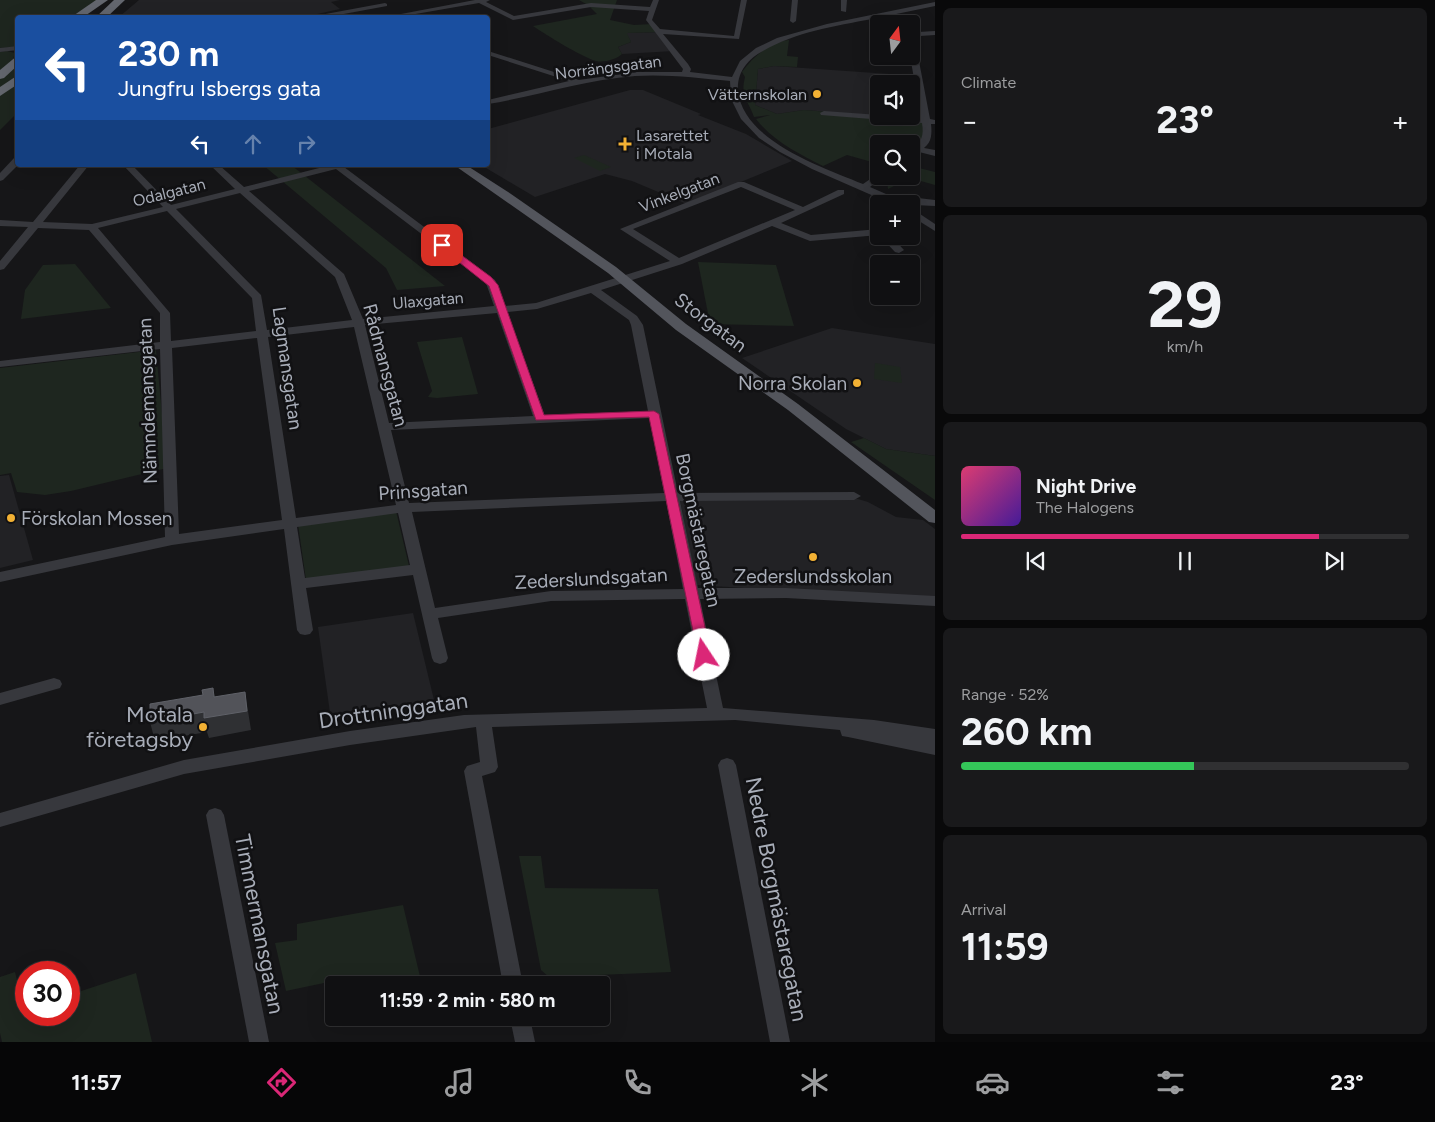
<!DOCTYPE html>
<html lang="en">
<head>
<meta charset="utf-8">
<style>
	body { margin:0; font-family:Figtree,sans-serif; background:#19191b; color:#f1f3f6; height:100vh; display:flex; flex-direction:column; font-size:19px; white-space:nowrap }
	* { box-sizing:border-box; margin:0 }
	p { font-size:16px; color:#9c9d9f }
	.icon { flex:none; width:28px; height:28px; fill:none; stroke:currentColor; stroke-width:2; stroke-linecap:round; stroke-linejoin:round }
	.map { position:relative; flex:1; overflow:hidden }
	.side { display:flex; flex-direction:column; gap:8px; padding:8px; background:#09090a; width:500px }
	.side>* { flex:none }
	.banner { position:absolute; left:15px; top:15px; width:475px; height:152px; border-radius:5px; box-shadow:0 5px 20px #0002,0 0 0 1px #303032; background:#1a4fa0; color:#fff; overflow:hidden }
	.needle { width:32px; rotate:15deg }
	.fabs { position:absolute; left:870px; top:15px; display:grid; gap:10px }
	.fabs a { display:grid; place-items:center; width:50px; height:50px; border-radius:5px; background:#101012; box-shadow:0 5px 20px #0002,0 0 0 1px #303032; font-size:25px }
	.speed { position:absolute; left:15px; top:961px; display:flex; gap:10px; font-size:25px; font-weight:700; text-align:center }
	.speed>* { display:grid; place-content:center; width:65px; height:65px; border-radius:50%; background:#101012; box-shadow:0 5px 20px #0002,0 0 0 1px #303032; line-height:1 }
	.speed .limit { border:8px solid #d22; background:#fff; color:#111 }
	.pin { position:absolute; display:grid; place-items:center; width:42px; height:42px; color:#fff; margin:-21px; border-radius:10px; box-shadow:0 2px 8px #0006 }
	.me { position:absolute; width:55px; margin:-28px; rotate:349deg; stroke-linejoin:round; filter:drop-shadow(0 0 4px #0008) }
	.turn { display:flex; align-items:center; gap:18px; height:105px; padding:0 20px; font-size:22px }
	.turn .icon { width:65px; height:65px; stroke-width:2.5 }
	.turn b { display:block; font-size:35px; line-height:42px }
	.lanes { display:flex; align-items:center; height:48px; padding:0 20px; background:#0003; justify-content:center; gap:25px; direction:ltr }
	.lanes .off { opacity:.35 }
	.big { font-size:38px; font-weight:700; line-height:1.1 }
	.side .widget { flex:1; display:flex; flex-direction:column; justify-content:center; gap:8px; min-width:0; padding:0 18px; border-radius:8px; background:#19191b }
	.side .dial { align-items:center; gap:0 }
	.dial b { font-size:65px; line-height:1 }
	.song { display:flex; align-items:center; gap:15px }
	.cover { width:60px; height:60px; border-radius:8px; background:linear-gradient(135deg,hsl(340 70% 55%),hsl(260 70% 35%)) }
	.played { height:5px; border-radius:2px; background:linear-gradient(90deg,#db2777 80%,#303032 80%) }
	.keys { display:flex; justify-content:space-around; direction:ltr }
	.heat { display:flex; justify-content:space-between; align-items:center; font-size:28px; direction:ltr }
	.charge { height:8px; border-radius:4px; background:linear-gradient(90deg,#34c759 52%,#303032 0) }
	.trip { position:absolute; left:325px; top:976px; width:285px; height:50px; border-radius:5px; background:#101012; box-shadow:0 5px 20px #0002,0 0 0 1px #303032; font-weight:700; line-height:50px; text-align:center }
	.tabs { display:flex; height:80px; justify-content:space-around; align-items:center; background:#060607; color:#9c9d9f }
	.tabs .icon { width:35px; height:35px }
	.tabs .selected { color:#db2777 }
	.tabs b { font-size:22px; color:#f1f3f6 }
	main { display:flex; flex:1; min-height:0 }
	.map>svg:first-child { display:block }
	.built { fill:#222225; fill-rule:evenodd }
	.green { fill:#1e261f }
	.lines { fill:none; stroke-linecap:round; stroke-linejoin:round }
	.minor { fill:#37383d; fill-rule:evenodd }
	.major { fill:#53555c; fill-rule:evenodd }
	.highway { fill:#63666e; fill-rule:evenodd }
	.shaded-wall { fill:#2f3033 }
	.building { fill:#525359; stroke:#5f6168 }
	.route { fill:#db2777; stroke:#8e194d }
	.poi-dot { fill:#f2b134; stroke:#111113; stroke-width:2 }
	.labels { text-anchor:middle; stroke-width:5; stroke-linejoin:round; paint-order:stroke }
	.far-street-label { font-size:16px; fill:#a8adb8; stroke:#111113 }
	.far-poi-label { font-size:16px; fill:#a8adb8; stroke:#111113; text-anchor:end }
	.street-label { font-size:19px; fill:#a8adb8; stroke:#111113 }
	.poi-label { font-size:19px; fill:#a8adb8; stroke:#111113; text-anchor:end }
	.near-street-label { font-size:22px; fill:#a8adb8; stroke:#111113 }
	.near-poi-label { font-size:22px; fill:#a8adb8; stroke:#111113; text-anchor:end }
</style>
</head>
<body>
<main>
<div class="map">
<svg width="935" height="1042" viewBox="0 0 935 1042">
	<rect width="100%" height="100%" fill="#161618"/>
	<g class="built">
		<path d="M139,0H340L331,2L340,9L299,18L119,17Z"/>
		<path d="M661,32L674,51L622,54L618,47L631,42L626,33Z"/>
		<path d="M774,66L919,76L928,120L804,110L777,114L755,105L758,69ZM879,84H911V116H879Z"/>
		<path d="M630,90H643L701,114L698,115L746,134L792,161L687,204L632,181L605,174L535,197L481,165H488V129Z"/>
		<path d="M832,328L935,344V456L886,449L846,429L742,358Z"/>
		<path d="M9,475L33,560L0,568V476Z"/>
		<path d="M858,499L868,502L896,517L923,520L935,529V600L697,585L680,500Z"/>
		<path d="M413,613L434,700L430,705L331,720L318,627Z"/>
	</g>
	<g class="green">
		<path d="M0,0H99L78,14L69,17L18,18L17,47L0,48Z"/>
		<path d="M579,0H617L610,20L634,25L653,24L661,32L627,33L631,42L618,47L622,54C617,59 604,63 596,61C580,56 548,36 533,26L597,14L588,5Z"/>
		<path d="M789,40L787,56L798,57L797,67L774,66L758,69L755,105L777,114L804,110L928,120L931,132L911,153V144H879V164L847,155L823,166C799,154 773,141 756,119L770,115L754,117C748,100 740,97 745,77L742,72C753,57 769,42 789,40Z"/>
		<path d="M7,51L15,53L13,59L17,60V113L0,130V52Z"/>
		<path d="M584,155L611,167L600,171L574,158Z"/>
		<path d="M263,165H291L445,286L397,290L386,268Z"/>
		<path d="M911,166L935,172V185L910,178L888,189L887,180L890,176H911Z"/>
		<path d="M698,262L776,265L794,326L710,324Z"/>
		<path d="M75,264L111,308L21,319L25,290L43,265Z"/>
		<path d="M462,337L478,394L437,398L428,397L432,391L417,342Z"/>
		<path d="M156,350L167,468L71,491L45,495L17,492L11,473L0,475V368Z"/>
		<path d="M875,363L900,367L902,383L874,379Z"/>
		<path d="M864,438L886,449L935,456V500L851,442Z"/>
		<path d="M396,511L409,566L306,580L298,524Z"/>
		<path d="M519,856H541L545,888L658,889L671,972L549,977L541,970Z"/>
		<path d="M403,905L422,985H360L357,976L286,991L275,943L297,940V924Z"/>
		<path d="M15,972L24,1009H26V1015H69V995L136,973L152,1042H2L0,1033V977Z"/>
	</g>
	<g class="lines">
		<g class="minor">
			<path d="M475,0H490L486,2L514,16L591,3L650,7L653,0H659L652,20L660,29L734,36L741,0H747L739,39L663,34L688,64L691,69L690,72L732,77L740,61L756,48L777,38L827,24L935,2V6C914,10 893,15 872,19C835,26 796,32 763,51C748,59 737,72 738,90C742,141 823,167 863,184L879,173V176H883L870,187L902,201L918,198L935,200V206L892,204L812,169L780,152L759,138L741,119L731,99L730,81C698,78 667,74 635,76C584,80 537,96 488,104V100L569,81L488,55V51L579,80L636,72H682L683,69L646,20L649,11L591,7L513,20L479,3L404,16L401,14Z"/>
			<path d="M792,0H798L796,21L793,23L790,21Z"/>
			<path d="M841,0H847L846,12L841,11Z"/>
			<path d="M385,3L387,4V6L322,18H304Z"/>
			<path d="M935,31V35L920,36L915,40L930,119L935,120V124H931C932,133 932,142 924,148L935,150V156L919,152L911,156V149C922,142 924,136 922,123L821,115L820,113L824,111L921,118L910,56L911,36L918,32Z"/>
			<path d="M18,46V50L0,52V48Z"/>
			<path d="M15,157H18V165L3,180L0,181V173Z"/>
			<path d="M80,165H89L43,222L92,224L163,207L123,165H132L171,205L235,189L210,165H219L244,187L331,165H346L344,167L495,280L505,306L536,303L670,261L620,229L738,182H744L803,207L838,190H844V194L781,223L811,235L879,229V235L810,241L772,226L682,264L601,290L637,316L643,325L678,493L854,492L861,496L854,500L680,501L698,588H786L935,596V606L786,598L700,599L723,708L874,720L935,729V755L848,737L842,736L840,730L735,720L492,727L498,767L495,772L482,776L523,985H503L464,771L467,766L480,762L476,727L350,745L184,774L0,827V813L184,760L350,731L464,715L707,708L685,599L551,601L438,618L448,658L446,662L440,664L434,662L432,658L413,575L306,588L313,630L310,634L305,635L300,634L297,630L284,529L172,545L0,582V572L165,537L160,349L0,367V361L160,342V313L89,230L38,228L4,269L0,270V261L28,227L0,226V220L33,222ZM336,169L486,283L494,306L363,319L344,274L249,191ZM741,187L795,210L679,258L633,229ZM240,193L335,277L352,320L267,330L261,295L176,209ZM167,211L252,298L256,331L171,341L170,313L98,228ZM591,293L629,320L631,325L648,411L545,416L507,312L537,309ZM497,313L533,416L389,423L365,325ZM354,327L396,505L296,518L268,337ZM257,338L282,520L179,534L172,348ZM650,418L664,493L409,503L391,430ZM666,501L683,589L551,591L435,608L412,512ZM398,513L410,565L305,578L297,527Z"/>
			<path d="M911,208L935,224V231L911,216Z"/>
			<path d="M880,236H891L904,250L899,253L895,252Z"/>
			<path d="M54,678L60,680L62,684L60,688L0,705V693Z"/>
			<path d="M727,758L733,760L736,765L790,1042H770L718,765L721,760Z"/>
			<path d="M215,808L221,810L224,815L269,1042H249L206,815L209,810Z"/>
			<path d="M510,1018H530L535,1042H515Z"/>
		</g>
		<path class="major" d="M454,165H466L511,194L616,267L686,324L798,404L935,510V523L929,522L788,410L676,330L608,273Z"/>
		<g class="highway">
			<path d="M96,0H108L82,18H70Z"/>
			<path d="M114,0H125L106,18H95Z"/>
			<path d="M18,55V65L4,78L0,79V70Z"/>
			<path d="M18,75V84L0,96V87Z"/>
		</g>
	</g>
	<path class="shaded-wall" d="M213,688L217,708L245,692L251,730L209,738L207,732L155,741L150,722L204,712L214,697Z"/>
	<path class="building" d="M213,688L214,697L245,692L247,711L204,718V712L150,722V704L203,695L202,690Z"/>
	<path class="route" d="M440,243H445L491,277L498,285L544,415L654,411L659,414L711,655L709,659H700L698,655L649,417L536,420L489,286L440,247Z"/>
	<g class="poi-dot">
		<circle cx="817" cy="94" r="5"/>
		<path d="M622.5 136.5h5v5h5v5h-5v5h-5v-5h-5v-5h5z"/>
		<circle cx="857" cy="383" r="5"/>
		<circle cx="11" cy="518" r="5"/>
		<circle cx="813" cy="557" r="5"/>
		<circle cx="203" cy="727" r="5"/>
	</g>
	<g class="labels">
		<g class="far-street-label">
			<text transform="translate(608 67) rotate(-7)" y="6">Norrängsgatan</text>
			<text transform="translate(169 192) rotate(-14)" y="6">Odalgatan</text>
			<text transform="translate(679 192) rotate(-21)" y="6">Vinkelgatan</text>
			<text transform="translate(428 300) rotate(-5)" y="6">Ulaxgatan</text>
		</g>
		<g class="far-poi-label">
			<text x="807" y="100">Vätternskolan</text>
			<text x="636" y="141" text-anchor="start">Lasarettet<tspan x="636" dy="18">i Motala</tspan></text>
		</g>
		<g class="street-label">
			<text transform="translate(711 322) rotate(37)" y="7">Storgatan</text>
			<text transform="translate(386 365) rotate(75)" y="7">Rådmansgatan</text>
			<text transform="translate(288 368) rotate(82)" y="7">Lagmansgatan</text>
			<text transform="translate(147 401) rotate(-92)" y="7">Nämndemansgatan</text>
			<text transform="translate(423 490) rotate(-4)" y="7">Prinsgatan</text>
			<text transform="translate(699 530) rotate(78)" y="7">Borgmästaregatan</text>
			<text transform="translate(591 578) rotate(-3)" y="7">Zederslundsgatan</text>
		</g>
		<g class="poi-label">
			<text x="847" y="390">Norra Skolan</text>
			<text x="21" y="525" text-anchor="start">Förskolan Mossen</text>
			<text x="813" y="583" text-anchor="middle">Zederslundsskolan</text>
		</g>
		<g class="near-street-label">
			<text transform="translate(393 710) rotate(-8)" y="8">Drottninggatan</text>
			<text transform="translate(777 899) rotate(79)" y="8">Nedre Borgmästaregatan</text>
			<text transform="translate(260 924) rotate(79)" y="8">Timmermansgatan</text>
		</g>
		<g class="near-poi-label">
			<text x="193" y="722">Motala<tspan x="193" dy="25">företagsby</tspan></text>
		</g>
	</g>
</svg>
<div class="fabs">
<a><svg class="needle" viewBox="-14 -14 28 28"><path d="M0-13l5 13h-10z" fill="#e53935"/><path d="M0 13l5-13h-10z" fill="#9c9d9f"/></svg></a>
<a><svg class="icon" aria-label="sound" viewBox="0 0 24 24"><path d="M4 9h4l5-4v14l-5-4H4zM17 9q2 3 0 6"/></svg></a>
<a><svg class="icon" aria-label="search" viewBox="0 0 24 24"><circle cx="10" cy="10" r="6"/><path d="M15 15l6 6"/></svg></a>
<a>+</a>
<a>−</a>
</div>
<div class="speed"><div class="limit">30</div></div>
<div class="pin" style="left:442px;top:245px;background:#d93025"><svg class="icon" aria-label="arrive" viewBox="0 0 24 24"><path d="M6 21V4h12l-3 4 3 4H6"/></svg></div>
<svg class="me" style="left:704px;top:655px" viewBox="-20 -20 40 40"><circle r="19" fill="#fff"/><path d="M0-13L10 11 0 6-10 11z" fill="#db2777"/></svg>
<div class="trip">11:59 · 2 min · 580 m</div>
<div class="banner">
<div class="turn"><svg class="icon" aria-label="left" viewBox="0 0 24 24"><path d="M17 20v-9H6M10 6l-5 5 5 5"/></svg><div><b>230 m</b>Jungfru Isbergs gata</div></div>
<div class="lanes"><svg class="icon" aria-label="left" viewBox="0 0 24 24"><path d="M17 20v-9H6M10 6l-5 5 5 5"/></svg><svg class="icon off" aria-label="ahead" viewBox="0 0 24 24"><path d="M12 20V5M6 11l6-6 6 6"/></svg><svg class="icon off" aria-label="right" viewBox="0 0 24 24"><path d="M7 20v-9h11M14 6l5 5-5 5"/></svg></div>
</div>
</div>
<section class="side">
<div class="widget"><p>Climate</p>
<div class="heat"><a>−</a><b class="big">23°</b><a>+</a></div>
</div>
<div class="widget dial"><b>29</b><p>km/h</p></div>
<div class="widget">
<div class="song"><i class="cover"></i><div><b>Night Drive</b><p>The Halogens</p></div></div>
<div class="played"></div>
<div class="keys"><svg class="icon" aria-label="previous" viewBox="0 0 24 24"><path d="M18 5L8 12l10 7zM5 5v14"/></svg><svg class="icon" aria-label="pause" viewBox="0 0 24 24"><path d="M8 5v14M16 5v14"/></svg><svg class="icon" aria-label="next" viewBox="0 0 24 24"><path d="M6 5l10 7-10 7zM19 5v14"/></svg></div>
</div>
<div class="widget"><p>Range · 52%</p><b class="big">260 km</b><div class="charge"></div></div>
<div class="widget"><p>Arrival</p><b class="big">11:59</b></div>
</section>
</main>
<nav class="tabs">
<b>11:57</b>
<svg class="icon selected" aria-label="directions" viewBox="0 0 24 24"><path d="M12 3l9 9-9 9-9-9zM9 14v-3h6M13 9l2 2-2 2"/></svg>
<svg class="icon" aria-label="music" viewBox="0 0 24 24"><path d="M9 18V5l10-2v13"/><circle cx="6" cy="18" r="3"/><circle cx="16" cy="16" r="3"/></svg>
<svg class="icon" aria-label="phone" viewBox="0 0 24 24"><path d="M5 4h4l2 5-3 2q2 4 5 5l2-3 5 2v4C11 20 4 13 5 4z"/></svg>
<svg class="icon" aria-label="climate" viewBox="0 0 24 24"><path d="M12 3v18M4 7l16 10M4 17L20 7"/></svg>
<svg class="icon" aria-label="car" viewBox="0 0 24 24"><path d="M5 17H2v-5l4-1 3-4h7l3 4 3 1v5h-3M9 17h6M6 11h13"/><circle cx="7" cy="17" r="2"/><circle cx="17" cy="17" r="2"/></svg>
<svg class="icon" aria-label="filters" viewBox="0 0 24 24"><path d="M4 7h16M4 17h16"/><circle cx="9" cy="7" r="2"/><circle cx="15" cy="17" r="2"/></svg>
<b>23°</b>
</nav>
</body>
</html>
